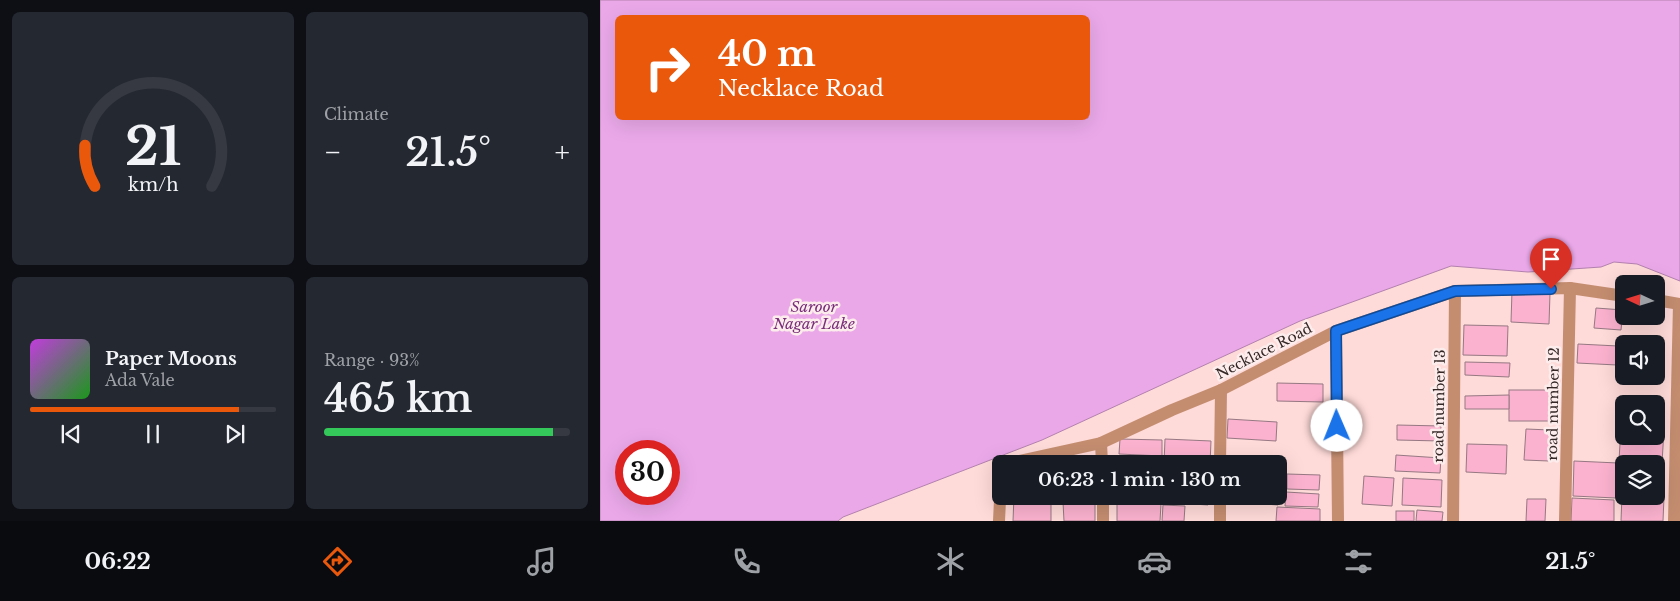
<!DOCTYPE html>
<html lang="en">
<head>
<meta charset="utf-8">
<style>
	body { margin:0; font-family:"Libre Baskerville",serif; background:#242831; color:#f1f3f6; height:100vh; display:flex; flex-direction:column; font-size:19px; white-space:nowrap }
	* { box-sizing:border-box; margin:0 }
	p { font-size:16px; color:#9ea1a6 }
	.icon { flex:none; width:28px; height:28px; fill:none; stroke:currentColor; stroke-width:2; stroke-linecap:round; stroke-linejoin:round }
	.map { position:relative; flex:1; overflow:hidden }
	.panel { display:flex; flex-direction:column; gap:12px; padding:12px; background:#0d0f14; width:600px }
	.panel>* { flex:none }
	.top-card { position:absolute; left:15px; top:15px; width:475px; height:105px; border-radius:8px; box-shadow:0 5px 20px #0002; background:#ea580c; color:#fff; overflow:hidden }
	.needle { width:32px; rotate:274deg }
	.fabs { position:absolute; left:1015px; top:275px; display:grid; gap:10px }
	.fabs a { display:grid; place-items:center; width:50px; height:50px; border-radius:8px; background:#171b24; box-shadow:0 5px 20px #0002; font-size:25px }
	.speed { position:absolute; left:15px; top:440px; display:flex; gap:10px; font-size:25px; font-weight:700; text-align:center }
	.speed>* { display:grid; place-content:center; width:65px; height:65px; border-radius:50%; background:#171b24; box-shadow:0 5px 20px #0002; line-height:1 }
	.speed .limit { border:8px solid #d22; background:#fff; color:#111 }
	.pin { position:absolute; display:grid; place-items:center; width:42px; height:42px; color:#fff; margin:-51px -21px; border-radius:50% 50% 50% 0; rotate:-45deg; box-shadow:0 0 5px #0007 }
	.pin .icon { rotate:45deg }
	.me { position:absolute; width:55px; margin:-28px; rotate:359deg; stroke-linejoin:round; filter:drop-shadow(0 0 4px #0008) }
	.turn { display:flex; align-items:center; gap:18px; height:105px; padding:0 20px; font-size:22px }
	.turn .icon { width:65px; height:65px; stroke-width:2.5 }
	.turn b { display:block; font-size:35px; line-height:42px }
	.big { font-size:38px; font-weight:600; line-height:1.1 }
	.panel .tile { flex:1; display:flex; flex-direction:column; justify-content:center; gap:8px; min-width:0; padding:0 18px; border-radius:8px; background:#242831 }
	.panel .dial { align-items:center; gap:0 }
	.dial svg { height:130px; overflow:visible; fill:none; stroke:#363941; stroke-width:7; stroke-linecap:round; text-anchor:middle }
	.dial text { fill:#f1f3f6; stroke:none }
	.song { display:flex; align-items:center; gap:15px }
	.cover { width:60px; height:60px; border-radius:8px; background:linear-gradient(135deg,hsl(290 70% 55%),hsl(120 70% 35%)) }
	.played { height:5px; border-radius:2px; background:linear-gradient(90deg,#ea580c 85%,#363941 85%) }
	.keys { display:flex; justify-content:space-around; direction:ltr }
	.heat { display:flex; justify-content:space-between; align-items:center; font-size:28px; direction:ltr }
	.charge { height:8px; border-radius:4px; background:linear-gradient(90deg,#34c759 93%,#363941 0) }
	.panel .tiles { flex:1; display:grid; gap:12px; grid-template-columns:repeat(2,1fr) }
	.trip { position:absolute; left:392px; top:455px; width:295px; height:50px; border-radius:8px; background:#171b24; box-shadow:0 5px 20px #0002; font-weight:600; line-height:50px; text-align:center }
	.menu { display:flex; height:80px; justify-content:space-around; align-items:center; background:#090b0e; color:#9ea1a6 }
	.menu .icon { width:35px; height:35px }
	.menu .current { color:#ea580c }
	.menu b { font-size:22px; color:#f1f3f6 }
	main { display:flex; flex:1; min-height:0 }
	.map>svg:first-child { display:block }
	.water { fill:#eaa8e9; stroke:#b381ae; fill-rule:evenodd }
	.building { fill:#fbb2ce; stroke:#967883 }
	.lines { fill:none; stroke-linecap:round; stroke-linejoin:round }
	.minor { stroke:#c48d70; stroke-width:12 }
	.route-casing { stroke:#114b97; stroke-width:12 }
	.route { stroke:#1a73e8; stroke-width:9 }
	.labels { text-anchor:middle; stroke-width:5; stroke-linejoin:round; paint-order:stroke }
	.street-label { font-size:14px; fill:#342726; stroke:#fcedec }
	.water-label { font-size:15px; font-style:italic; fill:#792d7a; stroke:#fcedec }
</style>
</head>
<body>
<main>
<section class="panel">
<div class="tiles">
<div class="tile dial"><svg viewBox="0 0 100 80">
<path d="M14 69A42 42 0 1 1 86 69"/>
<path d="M14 69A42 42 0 0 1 8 44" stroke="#ea580c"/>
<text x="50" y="56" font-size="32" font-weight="700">21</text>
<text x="50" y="72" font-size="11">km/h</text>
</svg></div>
<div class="tile"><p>Climate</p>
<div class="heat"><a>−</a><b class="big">21.5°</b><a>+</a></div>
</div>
<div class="tile">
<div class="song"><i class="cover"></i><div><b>Paper Moons</b><p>Ada Vale</p></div></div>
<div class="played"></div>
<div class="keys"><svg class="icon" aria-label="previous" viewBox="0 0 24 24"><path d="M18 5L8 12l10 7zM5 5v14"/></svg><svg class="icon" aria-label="pause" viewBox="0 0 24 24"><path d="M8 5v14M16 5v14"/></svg><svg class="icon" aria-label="next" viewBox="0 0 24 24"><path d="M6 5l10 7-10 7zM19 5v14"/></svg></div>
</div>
<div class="tile"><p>Range · 93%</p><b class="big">465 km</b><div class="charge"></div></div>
</div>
</section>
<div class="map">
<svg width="1080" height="521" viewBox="0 0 1080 521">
	<rect width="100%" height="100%" fill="#fedad8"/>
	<path class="water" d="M0,0H1080V281L1037,264L1014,262L1001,267L928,272L851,266L700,321L442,440L243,517L238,521H0ZM18,18H488V118H18ZM26,451H69V494H26Z"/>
	<g class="building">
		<path d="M912,291L950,293L949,324L911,322Z"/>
		<path d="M996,308L1023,310L1021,330L994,328Z"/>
		<path d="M864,325L908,326L907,356L863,355Z"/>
		<path d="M978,344L1018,346L1017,365L977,363Z"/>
		<path d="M865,362L910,363L909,377L865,375Z"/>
		<path d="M677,383L723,384V402L677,401Z"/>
		<rect x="909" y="390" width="46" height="31"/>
		<path d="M909,395V409H865V396Z"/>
		<path d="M628,419L677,422L676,441L627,438Z"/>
		<path d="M797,425L841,426V441L797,440Z"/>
		<path d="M1021,428H1024V436H1056V430H1064L1062,463L1019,460Z"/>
		<path d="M926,429L950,430L949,461L924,460Z"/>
		<path d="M520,439L562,440V456L519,454Z"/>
		<path d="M565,439L611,441L610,464H564Z"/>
		<path d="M867,444L907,445L906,474L866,472Z"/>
		<path d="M796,455L841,458L840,473L795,471Z"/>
		<path d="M520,457L562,459V464H520Z"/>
		<path d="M974,461L1018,463L1016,498L973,496Z"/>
		<path d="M687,474L720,475L719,490L687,489Z"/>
		<path d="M764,476L794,478L792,506L762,504Z"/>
		<path d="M679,477H680L678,505L638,502V496H679Z"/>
		<path d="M803,478L842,480L841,507L802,505Z"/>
		<path d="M686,492L719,494L718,507L685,506Z"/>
		<path d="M1022,495L1064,497L1063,521H1021Z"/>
		<path d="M414,496H451V521H413Z"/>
		<path d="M564,496H608V505L564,502Z"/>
		<path d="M972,498L1014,500V521H971Z"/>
		<path d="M927,499H946L945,521H926Z"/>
		<path d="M495,501V521H464L463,502Z"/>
		<path d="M517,502L561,504L560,521H517Z"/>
		<path d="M563,505L585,506L584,521H562Z"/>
		<path d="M677,507L720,509V521H676Z"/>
		<path d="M817,510L843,512L842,521H816Z"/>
		<rect x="796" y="511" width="18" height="10"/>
	</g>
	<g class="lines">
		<g class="minor">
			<path d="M1056,300L1080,304"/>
			<path d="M736,331L738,521"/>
			<path d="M501,443L502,464"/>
			<path d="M413,464L419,461L501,443L572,410L621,390L736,331L855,291L970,288L1024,296"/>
			<path d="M620,464L621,390"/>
			<path d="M503,496V521"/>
			<path d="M399,521L401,479"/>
			<path d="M620,521V496"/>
			<path d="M853,521L855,291"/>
			<path d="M965,521L970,288"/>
			<path d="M1074,521L1079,304"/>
		</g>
	</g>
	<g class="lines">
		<g class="route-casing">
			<path id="route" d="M737,426L736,331L855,291L951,289"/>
		</g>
		<use href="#route" class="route"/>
	</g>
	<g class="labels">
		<g class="street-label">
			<text transform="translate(664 351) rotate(-27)" y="5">Necklace Road</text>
			<text transform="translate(953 404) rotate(-89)" y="5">road number 12</text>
			<text transform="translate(839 406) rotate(-89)" y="5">road number 13</text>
		</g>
		<g class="water-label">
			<text x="214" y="312">Saroor<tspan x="214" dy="17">Nagar Lake</tspan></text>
		</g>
	</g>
</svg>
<div class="fabs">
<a><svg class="needle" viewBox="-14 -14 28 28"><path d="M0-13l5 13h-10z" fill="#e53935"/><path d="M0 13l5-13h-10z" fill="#9ea1a6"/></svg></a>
<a><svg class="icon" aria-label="sound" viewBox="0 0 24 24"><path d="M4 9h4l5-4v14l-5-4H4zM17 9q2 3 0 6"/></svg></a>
<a><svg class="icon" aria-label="search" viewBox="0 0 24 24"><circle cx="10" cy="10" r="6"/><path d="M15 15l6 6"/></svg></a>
<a><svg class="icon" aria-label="layers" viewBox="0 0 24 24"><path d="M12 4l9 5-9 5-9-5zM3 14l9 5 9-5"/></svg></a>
</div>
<div class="speed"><div class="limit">30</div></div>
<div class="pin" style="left:951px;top:289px;background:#d93025"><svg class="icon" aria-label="arrive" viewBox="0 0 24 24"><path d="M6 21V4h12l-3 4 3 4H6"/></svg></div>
<svg class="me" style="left:737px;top:426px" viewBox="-20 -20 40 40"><circle r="19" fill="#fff"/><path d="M0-13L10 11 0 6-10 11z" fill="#1a73e8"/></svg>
<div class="trip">06:23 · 1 min · 130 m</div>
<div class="top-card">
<div class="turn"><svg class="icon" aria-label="right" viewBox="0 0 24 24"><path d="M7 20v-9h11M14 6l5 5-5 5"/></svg><div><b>40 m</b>Necklace Road</div></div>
</div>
</div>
</main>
<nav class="menu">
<b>06:22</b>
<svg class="icon current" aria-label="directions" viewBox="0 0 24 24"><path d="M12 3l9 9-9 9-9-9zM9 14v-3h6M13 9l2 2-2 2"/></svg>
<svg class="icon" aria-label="music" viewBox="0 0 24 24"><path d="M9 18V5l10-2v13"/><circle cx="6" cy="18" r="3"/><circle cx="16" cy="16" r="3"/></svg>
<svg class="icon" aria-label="phone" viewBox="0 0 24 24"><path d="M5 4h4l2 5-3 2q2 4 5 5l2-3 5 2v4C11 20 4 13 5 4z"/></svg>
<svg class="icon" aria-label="climate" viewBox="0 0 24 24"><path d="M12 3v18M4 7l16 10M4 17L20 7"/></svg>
<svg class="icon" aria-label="car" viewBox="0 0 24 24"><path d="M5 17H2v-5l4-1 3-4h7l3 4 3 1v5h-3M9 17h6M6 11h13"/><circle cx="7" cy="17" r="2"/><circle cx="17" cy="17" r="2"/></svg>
<svg class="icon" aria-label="filters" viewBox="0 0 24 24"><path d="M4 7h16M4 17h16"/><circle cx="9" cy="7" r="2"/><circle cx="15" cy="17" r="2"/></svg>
<b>21.5°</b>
</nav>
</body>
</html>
